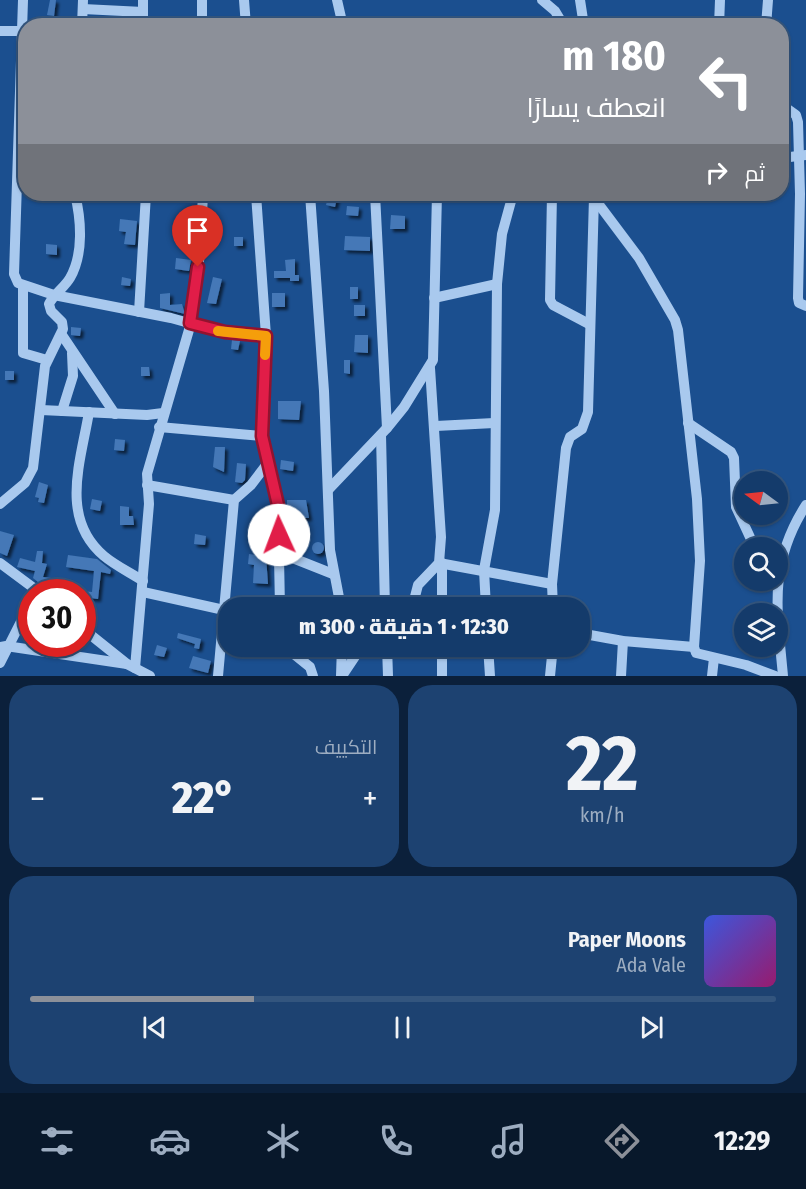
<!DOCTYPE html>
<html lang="ar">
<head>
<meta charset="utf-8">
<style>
	body { margin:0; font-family:"Fira Sans Condensed",Cairo,sans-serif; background:#1d4271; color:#f1f3f6; direction:rtl; height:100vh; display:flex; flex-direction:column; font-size:22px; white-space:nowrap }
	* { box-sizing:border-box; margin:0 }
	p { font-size:20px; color:#9dadc1 }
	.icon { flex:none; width:33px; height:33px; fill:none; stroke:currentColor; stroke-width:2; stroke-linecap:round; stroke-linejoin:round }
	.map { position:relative; height:676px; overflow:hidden; direction:ltr }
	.drawer { display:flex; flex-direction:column; gap:9px; padding:9px; background:#0b203b; flex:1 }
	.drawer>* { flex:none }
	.guide { position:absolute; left:18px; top:18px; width:771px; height:183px; border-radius:24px; box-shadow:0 2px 4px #0004,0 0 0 2px #33557e; direction:rtl; background:#8c9099; color:#fff; overflow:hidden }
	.needle { width:39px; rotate:285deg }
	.tools { position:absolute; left:734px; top:471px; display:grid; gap:12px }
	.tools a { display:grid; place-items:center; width:54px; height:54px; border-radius:50%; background:#143b6b; box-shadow:0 2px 4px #0004,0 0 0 2px #33557e; font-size:30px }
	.speed { position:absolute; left:18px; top:579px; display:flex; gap:12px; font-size:30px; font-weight:700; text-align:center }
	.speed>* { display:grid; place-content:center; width:78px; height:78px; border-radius:50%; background:#143b6b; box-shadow:0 2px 4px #0004,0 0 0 2px #33557e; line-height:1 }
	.speed .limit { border:9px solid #d22; background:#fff; color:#111 }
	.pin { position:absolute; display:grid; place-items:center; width:51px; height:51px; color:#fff; margin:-62px -26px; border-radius:50% 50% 50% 0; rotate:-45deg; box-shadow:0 0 6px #0007 }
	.pin .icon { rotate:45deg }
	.me { position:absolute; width:66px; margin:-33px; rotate:358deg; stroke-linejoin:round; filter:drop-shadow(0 0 4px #0008) }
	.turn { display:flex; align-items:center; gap:21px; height:126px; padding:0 24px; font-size:27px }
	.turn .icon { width:78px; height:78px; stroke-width:2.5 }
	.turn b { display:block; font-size:42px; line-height:51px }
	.then { display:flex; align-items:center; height:57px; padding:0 24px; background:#0003; gap:12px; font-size:22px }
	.big { font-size:45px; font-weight:800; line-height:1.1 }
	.drawer .tile { flex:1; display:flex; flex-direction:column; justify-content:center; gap:9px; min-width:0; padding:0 21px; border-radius:24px; background:#1d4271 }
	.drawer .dial { align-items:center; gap:0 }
	.dial b { font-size:78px; line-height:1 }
	.song { display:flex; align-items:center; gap:18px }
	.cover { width:72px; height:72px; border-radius:9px; background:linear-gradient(135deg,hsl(230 70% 55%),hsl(320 70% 35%)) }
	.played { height:6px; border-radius:3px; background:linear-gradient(90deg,#8c9099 30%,#33557e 30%) }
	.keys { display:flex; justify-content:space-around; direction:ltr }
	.heat { display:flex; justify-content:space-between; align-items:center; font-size:33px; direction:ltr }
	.drawer .tiles { flex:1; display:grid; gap:9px; grid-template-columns:1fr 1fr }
	.tile:last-child { grid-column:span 2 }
	.trip { position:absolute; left:218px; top:597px; width:372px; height:60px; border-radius:24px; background:#143b6b; box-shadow:0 2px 4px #0004,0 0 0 2px #33557e; font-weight:800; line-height:60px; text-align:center; direction:rtl }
	.tabs { display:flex; height:96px; justify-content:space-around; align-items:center; background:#08182b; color:#9dadc1 }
	.tabs .icon { width:42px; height:42px }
	.tabs .selected { color:#8c9099 }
	.tabs b { font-size:27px; color:#f1f3f6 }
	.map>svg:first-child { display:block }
	.building { fill:#4478b7; filter:url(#shadow) }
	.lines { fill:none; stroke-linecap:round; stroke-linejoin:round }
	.minor { stroke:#a9c9ee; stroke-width:10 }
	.route-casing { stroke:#92132f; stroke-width:15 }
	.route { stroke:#e11d48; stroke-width:10 }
	.slow { stroke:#f59e0b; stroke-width:10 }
</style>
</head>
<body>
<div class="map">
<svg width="806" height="676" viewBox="0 0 806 676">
	<defs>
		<filter id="shadow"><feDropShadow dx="3" dy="3" stdDeviation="1.5" flood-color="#0009"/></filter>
	</defs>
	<rect width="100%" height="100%" fill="#1b4f8f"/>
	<g class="building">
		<path d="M50,0H56L54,16L47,15Z"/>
		<path d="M328,197L337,198L335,207L326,205Z"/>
		<path d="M347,206L359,207L358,216L346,215Z"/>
		<rect x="181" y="215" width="10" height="8"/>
		<path d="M391,215L405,216V229H390Z"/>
		<path d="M120,219L137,221L135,245L124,244L126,232L119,231Z"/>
		<path d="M345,236L370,237V251L344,250Z"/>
		<rect x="234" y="237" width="9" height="9"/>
		<path d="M46,244L57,245V255L46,254Z"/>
		<path d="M176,258L191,260L189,271L175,269Z"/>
		<path d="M295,259V275H299V281H290V278H274V271H286L285,260Z"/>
		<path d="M122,277L131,279L130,286L121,285Z"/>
		<path d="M213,277L222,279L216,304L207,303Z"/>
		<rect x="350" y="287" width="8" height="12"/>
		<path d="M170,293V305L182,304L185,314L160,308V294Z"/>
		<rect x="272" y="293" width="13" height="14"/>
		<rect x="354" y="305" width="11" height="11"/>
		<path d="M71,327L81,328L80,336L71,335Z"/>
		<path d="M355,335H368V353L354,352Z"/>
		<path d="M232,340L240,341L238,350L231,349Z"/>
		<path d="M344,360H350V374L344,373Z"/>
		<path d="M141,367H149L150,376H141Z"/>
		<rect x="5" y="371" width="9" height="9"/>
		<path d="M278,401H301L299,420L278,419Z"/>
		<path d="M115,439L125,440L124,451L114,450Z"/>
		<path d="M215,447H225L224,472L213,467Z"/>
		<path d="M281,460L294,462L293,471L280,469Z"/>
		<path d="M237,463L246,464L245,480L242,483L235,482Z"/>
		<path d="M39,482L48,485L44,503L38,502L39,498L35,497Z"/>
		<path d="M92,499L102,501L100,511L90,509Z"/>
		<path d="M287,500H306L309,518H287Z"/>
		<path d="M120,506L129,507V516H133L134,525H120Z"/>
		<path d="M0,531L14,535L7,556L0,553Z"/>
		<path d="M195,534L206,536L205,545L194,544Z"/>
		<circle cx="318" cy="548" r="6"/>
		<path d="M37,551H43L42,563L47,564L43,577L68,580V589L44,587L33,578L35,571L17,567L20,558L35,562Z"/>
		<path d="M249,554L266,556L268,584L253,583L254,565L248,564Z"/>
		<path d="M68,555L97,559L111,570L110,574L101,572L98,599L82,597V591L92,592L94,571L66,567Z"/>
		<path d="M178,633L201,639L199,649L194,648L195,644L177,638Z"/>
		<path d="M157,645L167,648L164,657L154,655Z"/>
		<path d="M193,656L211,661L208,673L189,668Z"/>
	</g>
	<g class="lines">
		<g class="minor">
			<path d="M23,0L14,274L18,283L54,295L171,318L214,330L266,336"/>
			<path d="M143,0V26"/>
			<path d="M202,0V26"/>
			<path d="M244,0L246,26"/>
			<path d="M337,0L343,26"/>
			<path d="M542,0L555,11L564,26"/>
			<path d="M580,0L584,26"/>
			<path d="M83,9L143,12"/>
			<path d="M82,26L83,0"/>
			<path d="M668,26H704"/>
			<path d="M719,26L720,0"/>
			<path d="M766,26L768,0"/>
			<path d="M0,31H22"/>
			<path d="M782,105L796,115L798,122L800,194L798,298L799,303L806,306"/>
			<path d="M782,158L806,155"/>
			<path d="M256,194L266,336L262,436L278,505L280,608"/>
			<path d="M310,194L324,391L330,550L341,608"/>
			<path d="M375,194L387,428"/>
			<path d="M552,194L550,300L553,305L589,324"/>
			<path d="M594,198L639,258L675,320L678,330L697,499L700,561L694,647L696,653L746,665L775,676"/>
			<path d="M23,286V353L47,360"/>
			<path d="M434,298L497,284"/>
			<path d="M139,312L146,194"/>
			<path d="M62,335L115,414"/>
			<path d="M41,410L147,415L163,413"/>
			<path d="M62,411L73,376L72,353"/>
			<path d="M89,412C81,461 59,518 104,556C116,566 131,573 143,581"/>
			<path d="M688,423L731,452L734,458L736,507L755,548"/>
			<path d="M436,426L494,423"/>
			<path d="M159,427L262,436"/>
			<path d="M381,435L385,608"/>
			<path d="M147,485L234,500"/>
			<path d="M328,490L387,428L404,407L433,360L437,194"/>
			<path d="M0,504L25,483L33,468L45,366L63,329L62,322L51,311L49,304C54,294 64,288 70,278C84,254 81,219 75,194"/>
			<path d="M280,553L333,574"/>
			<path d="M0,563L39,592"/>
			<path d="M439,563L552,584"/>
			<path d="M143,592L224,610"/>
			<path d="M412,608L418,585L439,563L441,537L430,368"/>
			<path d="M442,608V563"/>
			<path d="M486,608L484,570L495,510L497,284L502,234L513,194"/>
			<path d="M553,608L552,584L566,448L570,437L582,429L588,412L594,197"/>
			<path d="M82,628L127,664L150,676"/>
			<path d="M579,633L623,641L694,647"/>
			<path d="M284,646L310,667L313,676"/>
			<path d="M387,646L388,676"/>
			<path d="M488,646L490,676"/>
			<path d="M0,647L6,646L127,664"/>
			<path d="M0,663L32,600"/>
			<path d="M135,668L149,504L147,474L191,323L200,253L203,194"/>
			<path d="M218,676L234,500L251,485L267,464"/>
			<path d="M341,676L342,646"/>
			<path d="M342,676L362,646"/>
			<path d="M442,676V646"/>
			<path d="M550,676L553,646"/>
			<path d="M621,676L623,641"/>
			<path d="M712,676L714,658"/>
			<path d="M783,676C777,610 768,564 806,505"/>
		</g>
	</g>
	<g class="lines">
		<g class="route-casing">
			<path id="route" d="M198,267L190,323L225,332L266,336L262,436L278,505L279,535"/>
		</g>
		<use href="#route" class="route"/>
		<path class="slow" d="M218,331L266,336L265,355"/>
	</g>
</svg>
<div class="tools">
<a><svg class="needle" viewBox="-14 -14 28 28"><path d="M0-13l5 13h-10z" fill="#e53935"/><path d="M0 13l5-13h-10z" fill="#9dadc1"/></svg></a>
<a><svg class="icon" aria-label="search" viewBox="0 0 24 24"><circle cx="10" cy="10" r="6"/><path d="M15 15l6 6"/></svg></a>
<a><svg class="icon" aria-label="layers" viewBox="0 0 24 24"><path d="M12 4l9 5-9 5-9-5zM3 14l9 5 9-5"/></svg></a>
</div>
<div class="speed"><div class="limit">30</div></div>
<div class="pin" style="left:198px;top:267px;background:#d93025"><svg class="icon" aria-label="arrive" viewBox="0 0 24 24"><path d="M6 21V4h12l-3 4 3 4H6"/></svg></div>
<svg class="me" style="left:279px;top:535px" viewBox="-20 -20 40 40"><circle r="19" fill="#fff"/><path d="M0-13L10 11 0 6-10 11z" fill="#e11d48"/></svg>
<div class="trip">12:30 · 1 دقيقة · 300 m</div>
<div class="guide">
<div class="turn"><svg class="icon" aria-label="left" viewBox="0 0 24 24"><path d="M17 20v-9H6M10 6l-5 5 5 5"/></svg><div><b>180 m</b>انعطف يسارًا</div></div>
<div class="then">ثم<svg class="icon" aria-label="right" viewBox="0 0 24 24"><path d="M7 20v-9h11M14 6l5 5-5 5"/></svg></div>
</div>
</div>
<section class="drawer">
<div class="tiles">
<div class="tile dial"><b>22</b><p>km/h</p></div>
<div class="tile"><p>التكييف</p>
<div class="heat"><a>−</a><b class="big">22°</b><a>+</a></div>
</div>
<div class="tile">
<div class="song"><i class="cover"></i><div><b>Paper Moons</b><p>Ada Vale</p></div></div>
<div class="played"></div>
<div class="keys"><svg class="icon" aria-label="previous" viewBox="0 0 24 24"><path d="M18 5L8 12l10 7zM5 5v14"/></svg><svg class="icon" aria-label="pause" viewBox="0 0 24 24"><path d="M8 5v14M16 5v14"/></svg><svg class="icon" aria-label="next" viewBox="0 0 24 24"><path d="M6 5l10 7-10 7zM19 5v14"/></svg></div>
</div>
</div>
</section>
<nav class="tabs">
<b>12:29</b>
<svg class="icon selected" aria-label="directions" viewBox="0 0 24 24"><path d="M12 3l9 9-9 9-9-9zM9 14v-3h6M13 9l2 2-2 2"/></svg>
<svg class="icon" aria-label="music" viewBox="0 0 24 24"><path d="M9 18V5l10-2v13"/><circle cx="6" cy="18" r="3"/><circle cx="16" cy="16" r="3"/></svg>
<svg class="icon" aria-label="phone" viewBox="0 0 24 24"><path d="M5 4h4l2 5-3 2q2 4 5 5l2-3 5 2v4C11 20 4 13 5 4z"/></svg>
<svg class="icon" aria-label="climate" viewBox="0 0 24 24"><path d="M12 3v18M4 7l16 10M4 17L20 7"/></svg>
<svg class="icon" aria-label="car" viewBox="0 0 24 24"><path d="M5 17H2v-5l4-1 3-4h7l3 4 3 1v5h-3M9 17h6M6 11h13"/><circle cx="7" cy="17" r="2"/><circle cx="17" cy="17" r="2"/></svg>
<svg class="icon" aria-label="filters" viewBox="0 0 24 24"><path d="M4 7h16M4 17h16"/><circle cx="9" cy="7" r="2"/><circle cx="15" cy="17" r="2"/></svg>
</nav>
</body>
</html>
